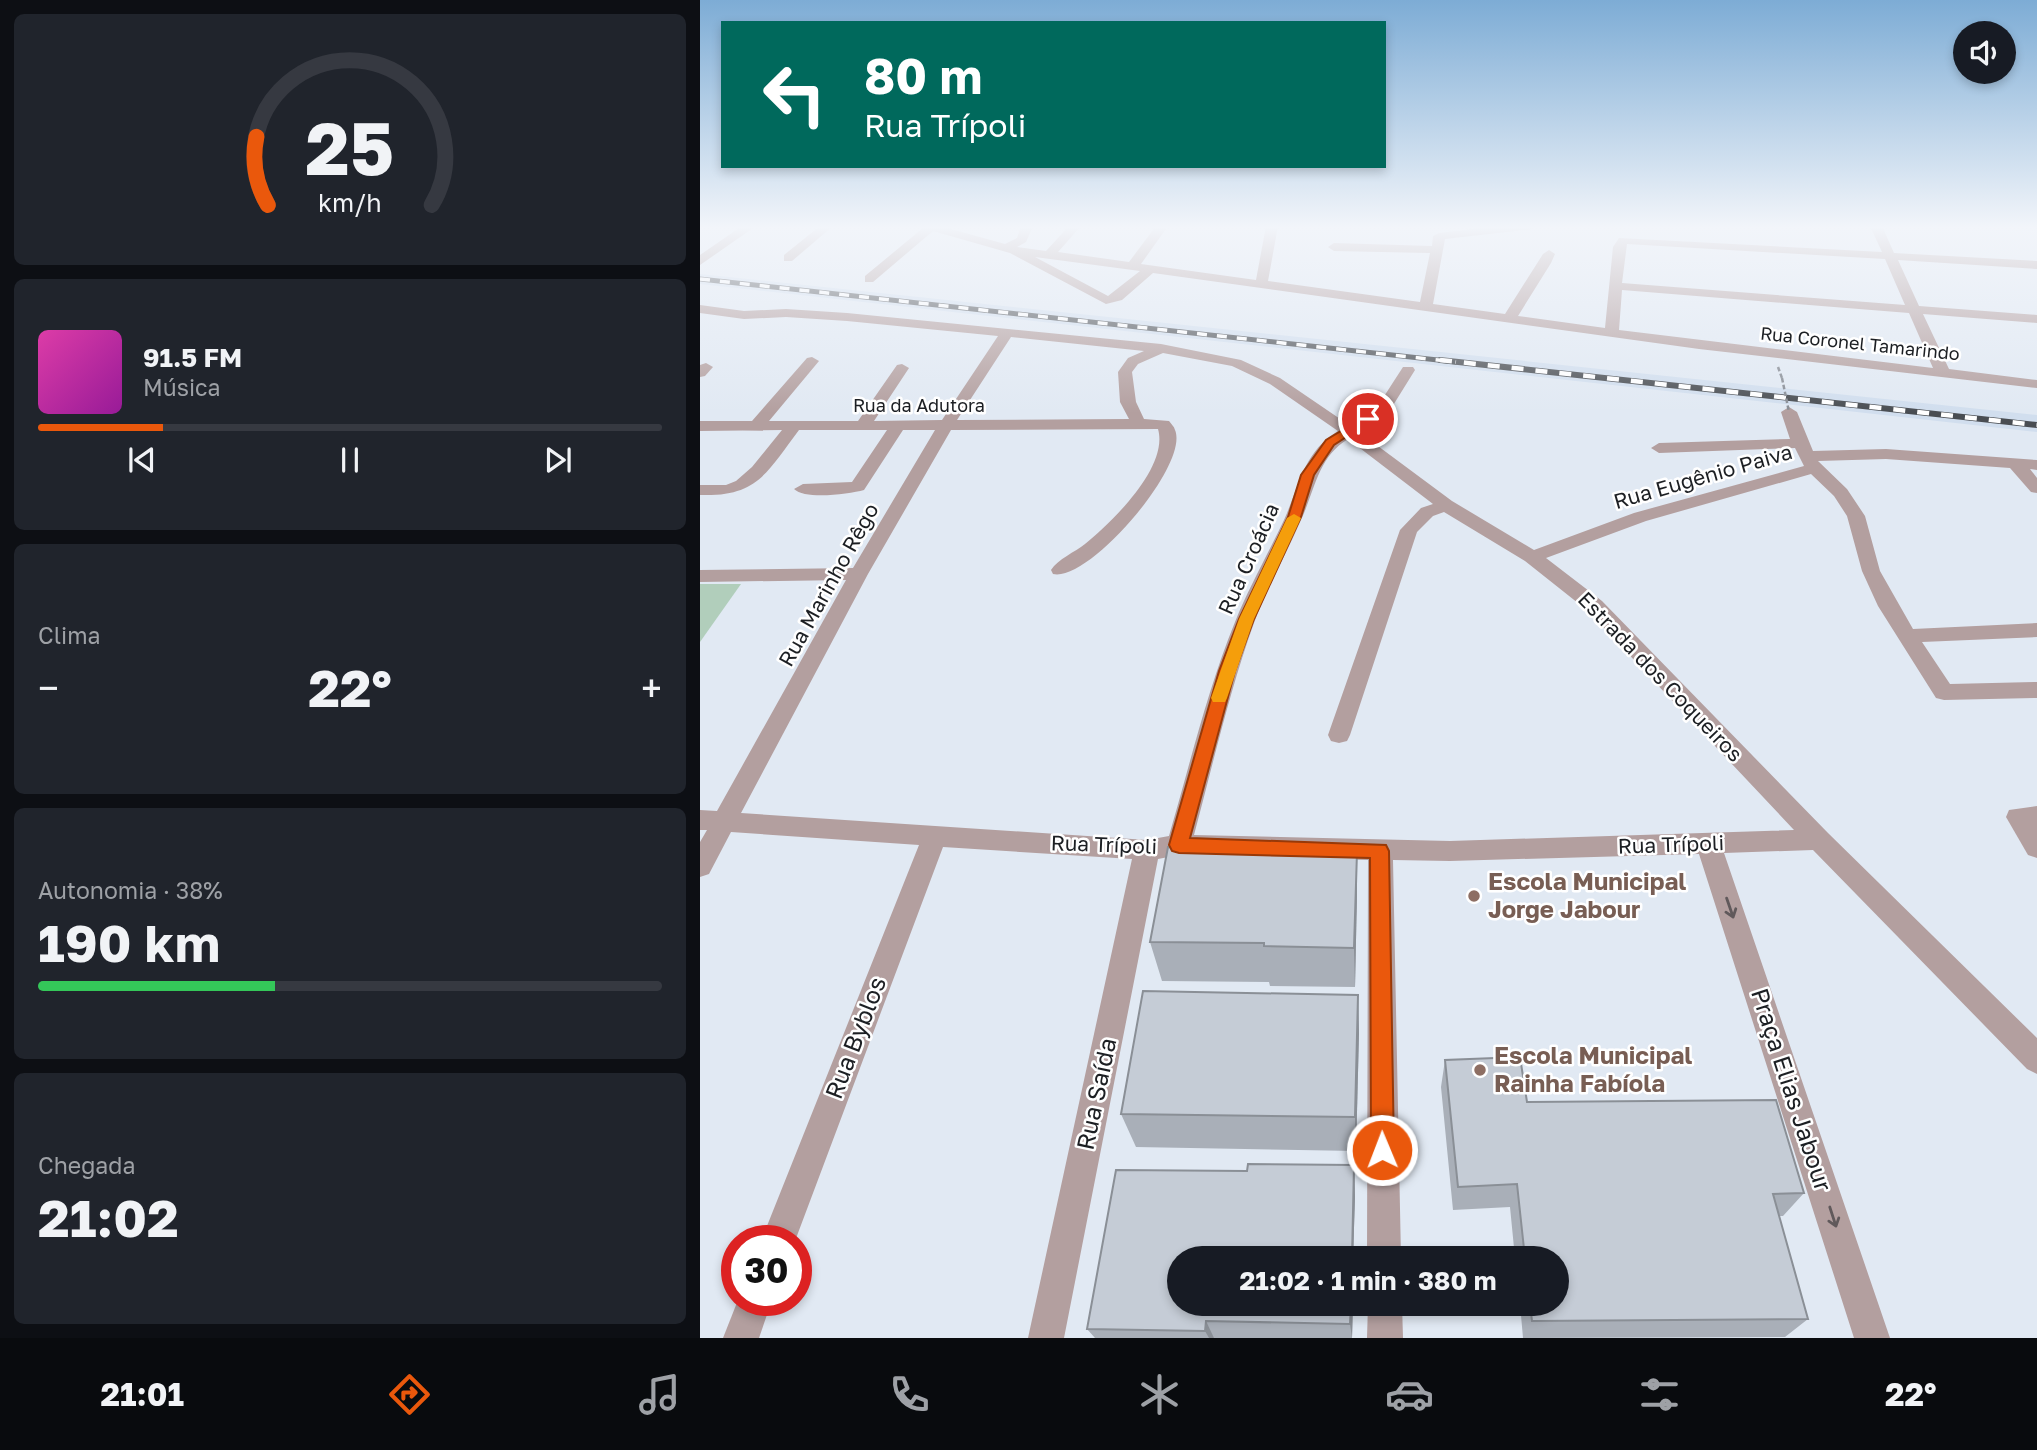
<!DOCTYPE html>
<html lang="pt">
<head>
<meta charset="utf-8">
<style>
	body { margin:0; font-family:"Golos Text",sans-serif; background:#20242c; color:#f1f3f6; height:100vh; display:flex; flex-direction:column; font-size:26px; white-space:nowrap }
	* { box-sizing:border-box; margin:0 }
	p { font-size:23px; color:#9ea1a6 }
	.icon { flex:none; width:38px; height:38px; fill:none; stroke:currentColor; stroke-width:2; stroke-linecap:round; stroke-linejoin:round }
	.map { position:relative; flex:1; overflow:hidden }
	.sheet { display:flex; flex-direction:column; gap:14px; padding:14px; background:#0d0f14; width:700px }
	.sheet>* { flex:none }
	.hud { position:absolute; left:21px; top:21px; width:665px; height:147px; border-radius:0px; box-shadow:0 4px 10px #0003; background:#00695c; color:#fff; overflow:hidden }
	.controls { position:absolute; left:1253px; top:21px; display:grid; gap:14px }
	.controls a { display:grid; place-items:center; width:63px; height:63px; border-radius:50%; background:#171b24; box-shadow:0 4px 10px #0003; font-size:35px }
	.speed { position:absolute; left:21px; top:1225px; display:flex; gap:14px; font-size:35px; font-weight:700; text-align:center }
	.speed>* { display:grid; place-content:center; width:91px; height:91px; border-radius:50%; background:#171b24; box-shadow:0 4px 10px #0003; line-height:1 }
	.speed .limit { border:10px solid #d22; background:#fff; color:#111 }
	.pin { position:absolute; display:grid; place-items:center; width:60px; height:60px; color:#fff; margin:-30px; border:4px solid #fff; border-radius:50%; box-shadow:0 2px 7px #0007 }
	.me { position:absolute; width:77px; margin:-38px; rotate:359deg; stroke-linejoin:round; filter:drop-shadow(0 0 5px #0008) }
	.turn { display:flex; align-items:center; gap:24px; height:147px; padding:0 28px; font-size:32px }
	.turn .icon { width:91px; height:91px; stroke-width:2.5 }
	.turn b { display:block; font-size:49px; line-height:60px }
	.big { font-size:52px; font-weight:700; line-height:1.1 }
	.sheet .tile { flex:1; display:flex; flex-direction:column; justify-content:center; gap:10px; min-width:0; padding:0 24px; border-radius:10px; background:#20242c }
	.sheet .dial { align-items:center; gap:0 }
	.dial svg { height:182px; overflow:visible; fill:none; stroke:#363941; stroke-width:7; stroke-linecap:round; text-anchor:middle }
	.dial text { fill:#f1f3f6; stroke:none }
	.song { display:flex; align-items:center; gap:21px }
	.cover { width:84px; height:84px; border-radius:10px; background:linear-gradient(135deg,hsl(320 70% 55%),hsl(300 70% 35%)) }
	.played { height:7px; border-radius:4px; background:linear-gradient(90deg,#ea580c 20%,#363941 20%) }
	.keys { display:flex; justify-content:space-around; direction:ltr }
	.heat { display:flex; justify-content:space-between; align-items:center; font-size:38px; direction:ltr }
	.charge { height:10px; border-radius:5px; background:linear-gradient(90deg,#34c759 38%,#363941 0) }
	.trip { position:absolute; left:467px; top:1246px; width:402px; height:70px; border-radius:35px; background:#171b24; box-shadow:0 4px 10px #0003; font-weight:700; line-height:70px; text-align:center }
	.tab-bar { display:flex; height:112px; justify-content:space-around; align-items:center; background:#090b0e; color:#9ea1a6 }
	.tab-bar .icon { width:49px; height:49px }
	.tab-bar .active { color:#ea580c }
	.tab-bar b { font-size:32px; color:#f1f3f6 }
	main { display:flex; flex:1; min-height:0 }
	.map>svg:first-child { display:block }
	.built { fill:#d1deee }
	.green { fill:#b1cebb }
	.lines { fill:none; stroke-linecap:round; stroke-linejoin:round }
	.path { stroke:#888d95; stroke-width:2.5; stroke-dasharray:4.5 2.5; stroke-linecap:butt }
	.street { fill:#b39f9f; fill-rule:evenodd }
	.rail-far1-casing { stroke:#494d52; stroke-width:5 }
	.rail-casing { stroke:#494d52; stroke-width:6 }
	.rail-far1 { stroke:#fff; stroke-width:3.5; stroke-dasharray:10; stroke-linecap:butt }
	.rail { stroke:#fff; stroke-width:4.5; stroke-dasharray:12; stroke-linecap:butt }
	.path-bridge { stroke:#888d95; stroke-width:2.5; stroke-dasharray:4.5 2.5; stroke-linecap:butt }
	.wall { fill:#a9afb8 }
	.shaded-wall { fill:#8a8f96 }
	.building { fill:#c5ccd6; stroke:#8a8f96; stroke-width:2 }
	.oneway { stroke:#60595b }
	.route { fill:#ea580c; stroke:#983908; stroke-width:2 }
	.slow { fill:#f59e0b }
	.education-dot { fill:#8d6e63; stroke:#fff; stroke-width:2.5 }
	.labels { text-anchor:middle; stroke-width:5; stroke-linejoin:round; paint-order:stroke }
	.far-street-label { font-size:18px; fill:#1c1f23; stroke:#fff }
	.street-label { font-size:21px; fill:#1c1f23; stroke:#fff }
	.near-education-label { font-size:24px; font-weight:bold; fill:#785e54; stroke:#fff; text-anchor:start }
	.near-street-label { font-size:24px; fill:#1c1f23; stroke:#fff }
</style>
</head>
<body>
<main>
<section class="sheet">
<div class="tile dial"><svg viewBox="0 0 100 80">
<path d="M14 69A42 42 0 1 1 86 69"/>
<path d="M14 69A42 42 0 0 1 9 39" stroke="#ea580c"/>
<text x="50" y="56" font-size="32" font-weight="700">25</text>
<text x="50" y="72" font-size="11">km/h</text>
</svg></div>
<div class="tile">
<div class="song"><i class="cover"></i><div><b>91.5 FM</b><p>Música</p></div></div>
<div class="played"></div>
<div class="keys"><svg class="icon" aria-label="previous" viewBox="0 0 24 24"><path d="M18 5L8 12l10 7zM5 5v14"/></svg><svg class="icon" aria-label="pause" viewBox="0 0 24 24"><path d="M8 5v14M16 5v14"/></svg><svg class="icon" aria-label="next" viewBox="0 0 24 24"><path d="M6 5l10 7-10 7zM19 5v14"/></svg></div>
</div>
<div class="tile"><p>Clima</p>
<div class="heat"><a>−</a><b class="big">22°</b><a>+</a></div>
</div>
<div class="tile"><p>Autonomia · 38%</p><b class="big">190 km</b><div class="charge"></div></div>
<div class="tile"><p>Chegada</p><b class="big">21:02</b></div>
</section>
<div class="map">
<svg width="1337" height="1338" viewBox="0 0 1337 1338">
	<rect width="100%" height="100%" fill="#e1e9f3"/>
	<path class="built" d="M0,274L1337,415V432L0,284Z"/>
	<path class="green" d="M0,584H41L0,642Z"/>
	<g class="lines">
		<path class="path" d="M1078,367L1082,378"/>
		<g class="street">
			<path d="M42,226H56L0,265V255Z"/>
			<path d="M120,226H133L92,261H84V255Z"/>
			<path d="M221,226H240L305,244L317,238L321,226H333L326,242L317,247L346,251L369,226H381L358,252L429,262L456,226H468L441,264L556,280L566,226H578L568,281L720,302L730,253L634,251L628,247L634,243L732,246L733,236L739,233L799,226H838L832,229L745,239L733,304L805,314L843,254L849,250L855,254L851,263L818,316L905,328L913,247L919,238L1182,252L1170,226H1182L1194,253L1337,261V269L1198,260L1219,306L1337,315V323L1223,314L1249,369L1337,380V388L999,349L453,273L422,300L406,304L310,253L233,231L173,282H165V276L223,228ZM927,244L1185,259L1205,305L922,283ZM335,257L440,271L408,296ZM922,290L1209,313L1233,368L919,330Z"/>
			<path d="M0,305L44,311L86,309L147,313L461,344L541,360L580,378L649,425L681,401L703,367H713L715,370L692,407L659,432L752,501L834,550L934,513L1104,466L1095,448L959,453L951,448L959,443L1090,439L1081,412L1089,407L1097,412L1113,451L1186,449L1337,460V470L1330,469L1337,478V493L1331,492L1310,468L1186,459L1118,461L1147,489L1165,516L1180,571L1213,629L1337,623V637L1222,642L1250,684L1337,682V698L1244,700L1236,698L1178,606L1162,571L1147,516L1134,496L1111,474L946,521L846,558L902,601L1128,833L1337,1038V1074L1327,1069L1113,850L1024,853L1190,1338H1154L999,854L750,861L693,860L701,1258H667L668,860L479,855L458,859L364,1338H328L432,859L243,847L95,1241H61L219,845L31,832L9,874L0,877V842L7,830H0V810L17,811L146,580L0,582V570L153,568L235,430H203L164,490C149,494 105,500 94,489L103,484L152,482L187,430H99C67,472 58,497 0,495V485H26L36,481L52,467L82,430L0,431V421H52L107,358L112,357L119,361L69,421H158L197,365L202,364L209,368L174,421L242,420L298,336L147,321L86,317L44,319L0,313ZM311,337L444,351L428,358L418,372L420,402L429,419L257,420ZM463,353L532,366L570,384L638,431C603,452 599,487 584,520C568,554 549,587 535,622C507,691 490,764 469,836L447,840L41,813L168,574L251,430L458,429C469,467 412,522 385,544C375,552 358,559 351,570L353,574C388,583 490,465 475,430C474,426 471,424 469,421L444,419L436,402L432,372L438,364ZM648,439L733,504L721,508L700,530L628,735L631,741L639,743L647,741L650,735L717,532L733,516L744,512L825,561L888,611L1094,830L750,841L494,835C513,764 529,692 554,623C567,588 586,555 601,520C615,490 618,457 648,439Z"/>
			<path d="M6,363L13,367L5,376L0,377V365Z"/>
			<path d="M1337,806V858L1328,855L1306,817L1309,810Z"/>
			<path d="M38,1300H72L59,1338H23Z"/>
			<path d="M668,1304H702L703,1338H667Z"/>
		</g>
		<g class="rail-far1-casing">
			<path id="rail-far1" d="M0,279L756,362"/>
		</g>
		<g class="rail-casing">
			<path id="rail" d="M740,360L1337,425"/>
		</g>
		<use href="#rail-far1" class="rail-far1"/>
		<use href="#rail" class="rail"/>
		<path class="path-bridge" d="M1082,378L1089,412"/>
	</g>
	<g class="wall">
		<path d="M657,893L655,987L570,986L569,982L462,981L450,942Z"/>
		<path d="M658,995L659,1033L656,1151L436,1147L421,1114Z"/>
		<path d="M745,1060L827,1102L1104,1193L1083,1216H1079L1108,1319L1085,1337L823,1338L820,1304H858V1258H815L810,1207L753,1210L741,1087Z"/>
		<path d="M654,1165L655,1197L653,1258H480L653,1304L652,1338H395L387,1329L547,1171Z"/>
	</g>
	<g class="shaded-wall">
		<path d="M657,852V893L655,987L654,948Z"/>
		<path d="M658,995L659,1033L656,1151L655,1117Z"/>
		<path d="M654,1165L655,1197L653,1258H652Z"/>
		<path d="M651,1304H653L652,1338L650,1324Z"/>
		<path d="M506,1321L514,1338H509L505,1331Z"/>
	</g>
	<g class="building">
		<path d="M468,847L657,852L654,948L564,946V943L450,942Z"/>
		<path d="M443,991L658,995L655,1117L421,1114Z"/>
		<path d="M820,1057L827,1102L1076,1100L1104,1193L1073,1194L1108,1319L832,1321L830,1304H858V1258H825L817,1184L758,1187L745,1060Z"/>
		<path d="M548,1164L654,1165L652,1258H480V1304H651L650,1324L506,1321L505,1331L387,1329L416,1170L547,1171Z"/>
	</g>
	<defs><path id="oneway-shaft" d="M-6 0H5M1.5-3L5.5 0L1.5 3" fill="none" stroke-width="1.6" stroke-linecap="round" stroke-linejoin="round" transform="scale(1.75)"/></defs>
	<g class="oneway">
		<use href="#oneway-shaft" transform="translate(1030 908) rotate(71)"/>
		<use href="#oneway-shaft" transform="translate(1133 1217) rotate(72)"/>
	</g>
	<linearGradient id="sky" x2="0" y2="1"><stop stop-color="#7dacd5"/><stop offset="0.55" stop-color="#f2f5fa"/><stop offset="1" stop-color="#f2f5fa" stop-opacity="0"/></linearGradient>
	<rect width="1337" height="413" fill="url(#sky)"/>
	<path class="route" d="M664,417L674,419L634,445L614,475L601,517L554,619L535,671L490,838L686,845L689,851L694,1150L691,1159L682,1162L674,1159L671,1150L670,858L479,853L472,851L469,845L519,671L539,619L588,517L601,475L626,440Z"/>
	<path class="slow" d="M594,514L601,518L554,619L527,698L525,702H513L511,698L539,619L587,518Z"/>
	<g class="education-dot">
		<circle cx="774" cy="896" r="7"/>
		<circle cx="780" cy="1070" r="7"/>
	</g>
	<g class="labels">
		<g class="far-street-label">
			<text transform="translate(1160 344) rotate(6)" y="6">Rua Coronel Tamarindo</text>
			<text x="219" y="412">Rua da Adutora</text>
		</g>
		<g class="street-label">
			<text transform="translate(1003 477) rotate(-16)" y="7">Rua Eugênio Paiva</text>
			<text transform="translate(549 559) rotate(-66)" y="7">Rua Croácia</text>
			<text transform="translate(129 585) rotate(-61)" y="7">Rua Marinho Rêgo</text>
			<text transform="translate(960 677) rotate(46)" y="7">Estrada dos Coqueiros</text>
			<text transform="translate(404 845) rotate(2)" y="7">Rua Trípoli</text>
			<text transform="translate(971 845) rotate(-2)" y="7">Rua Trípoli</text>
		</g>
		<g class="near-education-label">
			<text x="788" y="890">Escola Municipal<tspan x="788" dy="28">Jorge Jabour</tspan></text>
			<text x="794" y="1064">Escola Municipal<tspan x="794" dy="28">Rainha Fabíola</tspan></text>
		</g>
		<g class="near-street-label">
			<text transform="translate(156 1038) rotate(-69)" y="8">Rua Byblos</text>
			<text transform="translate(1091 1090) rotate(72)" y="8">Praça Elias Jabour</text>
			<text transform="translate(397 1094) rotate(-78)" y="8">Rua Saída</text>
		</g>
	</g>
</svg>
<div class="controls">
<a><svg class="icon" aria-label="sound" viewBox="0 0 24 24"><path d="M4 9h4l5-4v14l-5-4H4zM17 9q2 3 0 6"/></svg></a>
</div>
<div class="speed"><div class="limit">30</div></div>
<div class="pin" style="left:668px;top:419px;background:#d93025"><svg class="icon" aria-label="arrive" viewBox="0 0 24 24"><path d="M6 21V4h12l-3 4 3 4H6"/></svg></div>
<svg class="me" style="left:682px;top:1150px" viewBox="-20 -20 40 40"><circle r="17" fill="#ea580c" stroke="#fff" stroke-width="3"/><path d="M0-11L8 9 0 5-8 9z" fill="#fff"/></svg>
<div class="trip">21:02 · 1 min · 380 m</div>
<div class="hud">
<div class="turn"><svg class="icon" aria-label="left" viewBox="0 0 24 24"><path d="M17 20v-9H6M10 6l-5 5 5 5"/></svg><div><b>80 m</b>Rua Trípoli</div></div>
</div>
</div>
</main>
<nav class="tab-bar">
<b>21:01</b>
<svg class="icon active" aria-label="directions" viewBox="0 0 24 24"><path d="M12 3l9 9-9 9-9-9zM9 14v-3h6M13 9l2 2-2 2"/></svg>
<svg class="icon" aria-label="music" viewBox="0 0 24 24"><path d="M9 18V5l10-2v13"/><circle cx="6" cy="18" r="3"/><circle cx="16" cy="16" r="3"/></svg>
<svg class="icon" aria-label="phone" viewBox="0 0 24 24"><path d="M5 4h4l2 5-3 2q2 4 5 5l2-3 5 2v4C11 20 4 13 5 4z"/></svg>
<svg class="icon" aria-label="climate" viewBox="0 0 24 24"><path d="M12 3v18M4 7l16 10M4 17L20 7"/></svg>
<svg class="icon" aria-label="car" viewBox="0 0 24 24"><path d="M5 17H2v-5l4-1 3-4h7l3 4 3 1v5h-3M9 17h6M6 11h13"/><circle cx="7" cy="17" r="2"/><circle cx="17" cy="17" r="2"/></svg>
<svg class="icon" aria-label="filters" viewBox="0 0 24 24"><path d="M4 7h16M4 17h16"/><circle cx="9" cy="7" r="2"/><circle cx="15" cy="17" r="2"/></svg>
<b>22°</b>
</nav>
</body>
</html>
